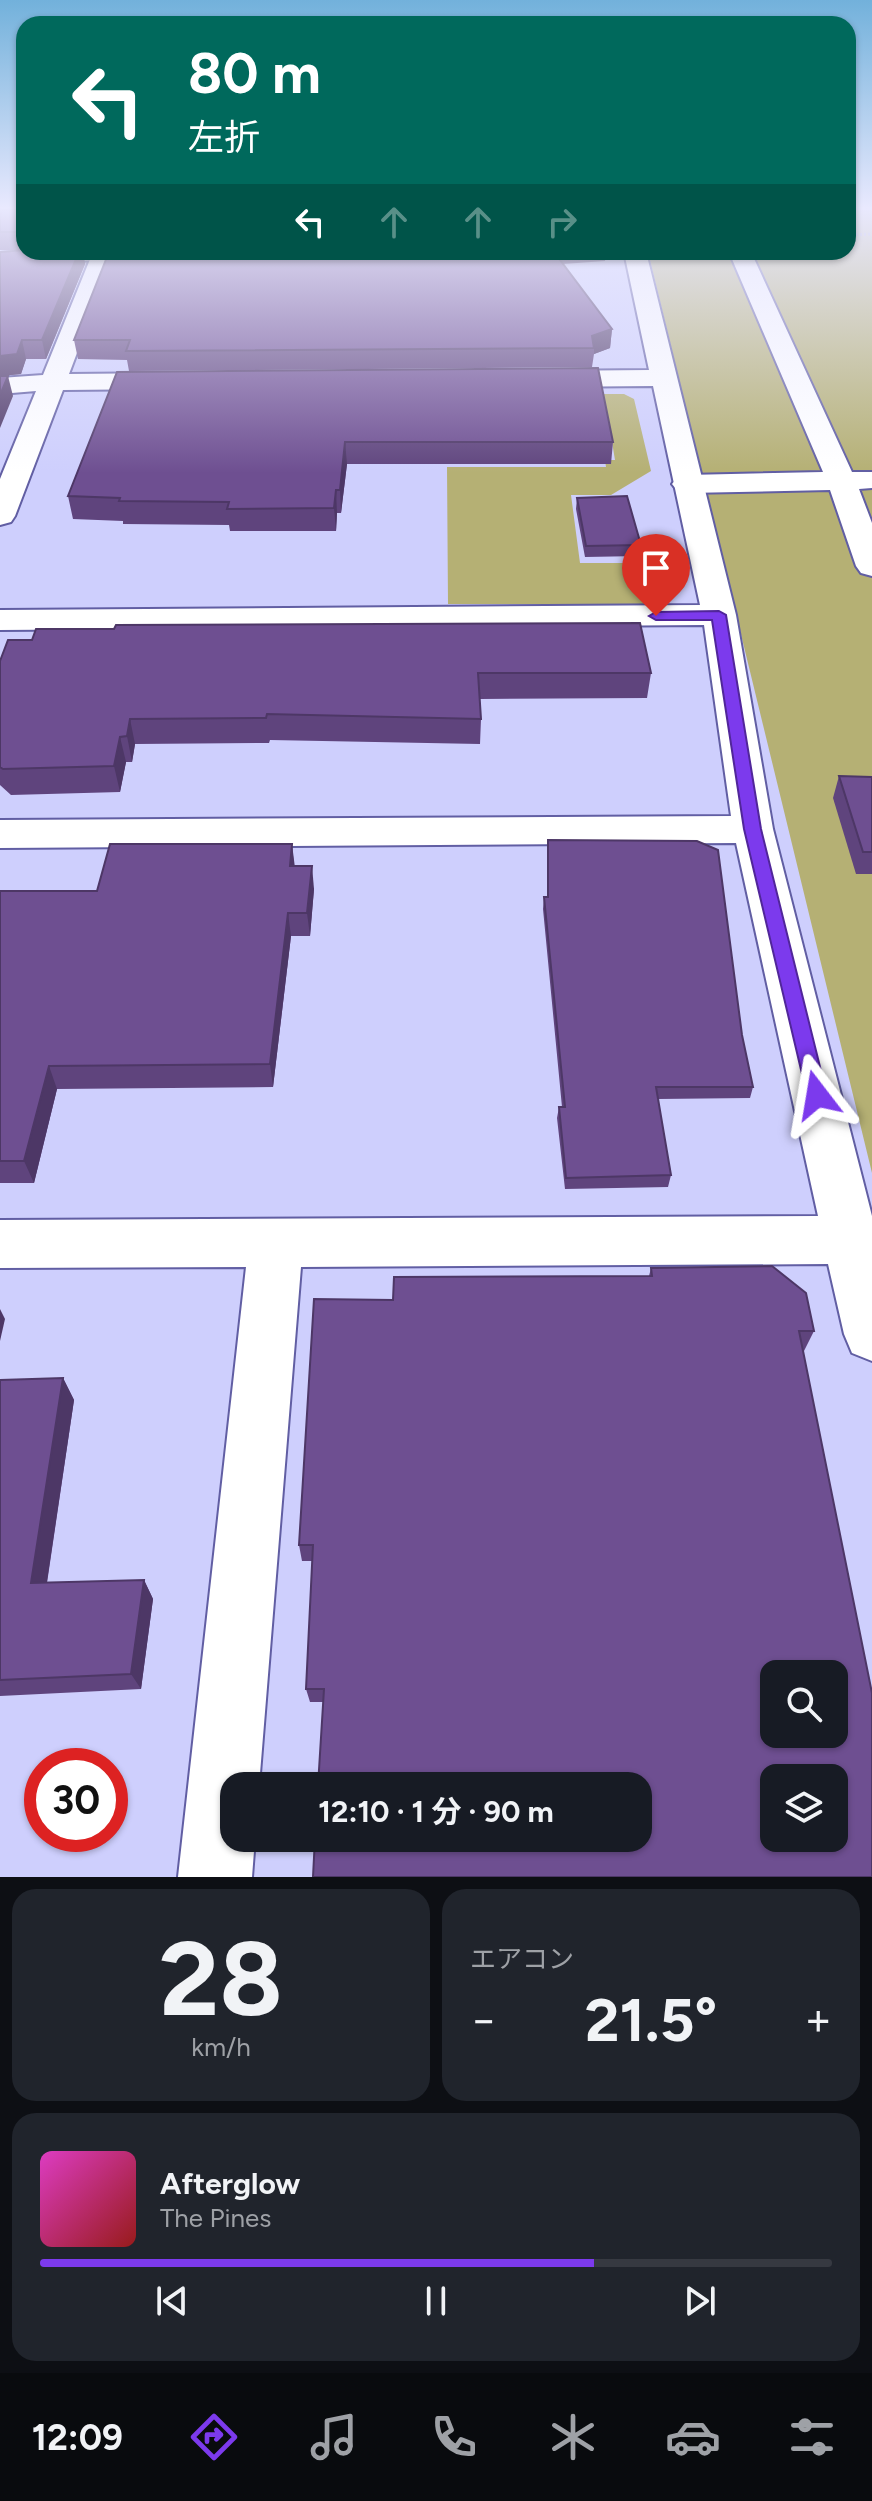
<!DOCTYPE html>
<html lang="ja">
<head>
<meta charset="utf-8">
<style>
	body { margin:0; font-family:Figtree,"Noto Sans JP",sans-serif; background:#20242c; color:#f1f3f6; height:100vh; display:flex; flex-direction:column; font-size:30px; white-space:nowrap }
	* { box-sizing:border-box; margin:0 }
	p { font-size:26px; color:#9ea1a6 }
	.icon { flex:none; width:44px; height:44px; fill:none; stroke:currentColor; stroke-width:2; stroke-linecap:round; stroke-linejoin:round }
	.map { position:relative; height:1877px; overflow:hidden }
	.side { display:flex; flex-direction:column; gap:12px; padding:12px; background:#0d0f14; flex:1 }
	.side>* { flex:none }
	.guide { position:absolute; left:16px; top:16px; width:840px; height:244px; border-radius:24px; box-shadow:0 2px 6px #0004; background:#00695c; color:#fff; overflow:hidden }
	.tools { position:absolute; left:760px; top:1660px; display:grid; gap:16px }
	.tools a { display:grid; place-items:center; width:88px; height:88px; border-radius:16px; background:#171b24; box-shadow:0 2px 6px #0004; font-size:40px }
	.speed { position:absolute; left:24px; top:1748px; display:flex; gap:16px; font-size:40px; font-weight:700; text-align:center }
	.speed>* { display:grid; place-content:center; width:104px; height:104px; border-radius:50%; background:#171b24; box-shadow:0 2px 6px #0004; line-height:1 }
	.speed .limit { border:12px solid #d22; background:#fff; color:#111 }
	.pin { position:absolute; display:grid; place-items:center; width:68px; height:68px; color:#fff; margin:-82px -34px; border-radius:50% 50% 50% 0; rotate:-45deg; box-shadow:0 0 8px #0007 }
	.pin .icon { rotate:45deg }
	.me { position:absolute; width:88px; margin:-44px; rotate:346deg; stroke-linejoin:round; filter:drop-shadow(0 0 6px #0008) }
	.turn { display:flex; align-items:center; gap:28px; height:168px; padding:0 40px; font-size:36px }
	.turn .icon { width:104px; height:104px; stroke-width:2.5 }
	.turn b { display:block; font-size:56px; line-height:68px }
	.lanes { display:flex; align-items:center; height:76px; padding:0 40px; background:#0003; justify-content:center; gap:40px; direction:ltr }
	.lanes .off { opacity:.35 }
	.big { font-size:60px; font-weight:700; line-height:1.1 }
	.side .card { flex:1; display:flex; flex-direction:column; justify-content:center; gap:12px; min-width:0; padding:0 28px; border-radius:24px; background:#20242c }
	.side .dial { align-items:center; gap:0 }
	.dial b { font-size:104px; line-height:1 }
	.song { display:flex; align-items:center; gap:24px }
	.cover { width:96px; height:96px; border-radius:12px; background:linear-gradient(135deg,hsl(310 70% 55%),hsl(0 70% 35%)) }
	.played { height:8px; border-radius:4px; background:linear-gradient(90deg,#7c3aed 70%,#363941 70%) }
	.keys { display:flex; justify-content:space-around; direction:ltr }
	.heat { display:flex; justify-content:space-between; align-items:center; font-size:44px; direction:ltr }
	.side .tiles { flex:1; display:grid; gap:12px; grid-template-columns:1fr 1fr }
	.card:last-child { grid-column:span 2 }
	.trip { position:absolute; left:220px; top:1772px; width:432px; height:80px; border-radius:24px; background:#171b24; box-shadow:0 2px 6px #0004; font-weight:700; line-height:80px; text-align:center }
	.dock { display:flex; height:128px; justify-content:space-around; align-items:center; background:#090b0e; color:#9ea1a6 }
	.dock .icon { width:56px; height:56px }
	.dock .current { color:#7c3aed }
	.dock b { font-size:36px; color:#f1f3f6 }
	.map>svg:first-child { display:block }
	.green { fill:#b5b074 }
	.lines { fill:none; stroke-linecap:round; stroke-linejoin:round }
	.pedestrian-casing { stroke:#615ea3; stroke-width:4 }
	.minor-casing { stroke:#615ea3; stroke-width:4 }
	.primary-casing { stroke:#615ea3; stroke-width:4 }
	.path { stroke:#9898c1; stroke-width:3; stroke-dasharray:2 2; stroke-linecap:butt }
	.pedestrian { fill:#fff; fill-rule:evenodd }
	.minor { fill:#fff; fill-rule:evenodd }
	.primary { fill:#fff; fill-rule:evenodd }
	.wall { fill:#5f447d }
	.shaded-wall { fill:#4d3766 }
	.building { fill:#6e4f91; stroke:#4d3766; stroke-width:2; fill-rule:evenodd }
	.route { fill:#7c3aed; stroke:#51269a; stroke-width:2 }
</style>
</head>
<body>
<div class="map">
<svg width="872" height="1877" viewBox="0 0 872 1877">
	<rect width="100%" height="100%" fill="#cecffd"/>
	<g class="green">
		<path d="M848,210H872V1173L648,252H848Z"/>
		<path d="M419,394H624L634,399L651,471L611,495H571L580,563H665L670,589L654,604H448L447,467H606L605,460H615L611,436Z"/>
	</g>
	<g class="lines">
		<g class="pedestrian-casing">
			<path id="pedestrian" d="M729,252H751L852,472H872V488L859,489L872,523V576L861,573L856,566L830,490L687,493L677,490L672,484L677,478L687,475L823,472Z"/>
		</g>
		<g class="minor-casing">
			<g id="minor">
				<path d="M93,252H115L69,374L172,373L181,375L185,381L181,387L172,389L63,390L15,516L11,522L0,525V479L36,391L0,394V378L43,375Z"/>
				<path d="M624,252H646L736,615L773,829L872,1216V1361L852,1353L844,1334L828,1264L301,1267L259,1786H234V1838H255L252,1877H178L246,1267L0,1268V1220L818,1216L736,843L0,848V820L731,816L704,625L0,630V610L700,605L653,386L541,387L532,385L528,379L532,373L541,371L649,370Z"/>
			</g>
		</g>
		<g class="primary-casing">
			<path id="primary" d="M24,252H118L107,259L0,267V253Z"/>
		</g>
		<path class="path" d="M848,235L872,234"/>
		<use href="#pedestrian" class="pedestrian"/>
		<use href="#minor" class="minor"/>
		<use href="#primary" class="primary"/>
	</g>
	<g class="wall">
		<path d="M0,210H24V252H83L85,264L46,359H26L21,374L0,376L24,250H0Z"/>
		<path d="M109,252H606L605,261L563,264L612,329L610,348L594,354L592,367L129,371L127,360L78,359L74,340Z"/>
		<path d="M117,372L613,442L611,464H347L341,513H337L336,531H230L229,525L123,524V521L73,519L68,496Z"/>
		<path d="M577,498L641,545L640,556L585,557L576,509Z"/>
		<path d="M0,661L651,673L647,698L480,699L481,719L480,744L270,740L269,743L135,744L132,762H126L120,792L11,795L0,785Z"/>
		<path d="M839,776L872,777V874H856L833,798Z"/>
		<path d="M548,840L742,1035L753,1087L750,1098L658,1099L671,1175L668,1187L565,1189L557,1118L559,1107H562L543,909L544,897H547Z"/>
		<path d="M292,844L294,866L314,889L310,936H291L273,1087L57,1089L34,1183H0V891H97Z"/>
		<path d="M651,1268L814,1331L804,1351L323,1702H310L306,1689L312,1561H302L299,1545L393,1300L649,1276Z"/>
		<path d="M63,1378L74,1400L47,1583L144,1580L153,1599L141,1689L0,1696V1380Z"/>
	</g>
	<g class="shaded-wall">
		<path d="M79,252H83L85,264L46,359L42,340Z"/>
		<path d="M612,329L610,348L594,354V348L592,336Z"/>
		<path d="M22,340L26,359L21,374L0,376V356Z"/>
		<path d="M8,376L13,396L0,428V395Z"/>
		<path d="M345,442L347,464L341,513L340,490Z"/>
		<path d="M336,490L337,513L336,531L334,508Z"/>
		<path d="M130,719L135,744L132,762L127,736Z"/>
		<path d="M120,737L126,762L120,792L114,766Z"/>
		<path d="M292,844L295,868L290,866Z"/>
		<path d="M312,866L314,889L310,936L307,913Z"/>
		<path d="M288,913L291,936L273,1087L270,1064Z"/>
		<path d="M49,1066L57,1089L34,1183L24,1161Z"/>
		<path d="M0,1309L5,1319L0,1341Z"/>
		<path d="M63,1378L74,1400L44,1601L31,1583Z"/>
		<path d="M144,1580L153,1599L141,1689L131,1674Z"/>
	</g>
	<g class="building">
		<path d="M0,210H24V232H0V215L1,213H0Z"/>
		<path d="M24,250V252H79L42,340H22L17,354L0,356V252Z"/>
		<path d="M109,252H554L612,329L592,336L594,348L126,351L130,340H74Z"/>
		<path d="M598,368L613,442H345L340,490H336L334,508L227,509L229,502L119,501L120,498L68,496L117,372Z"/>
		<path d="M0,376H8L0,395Z"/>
		<path d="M627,496L641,545L586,546L577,498Z"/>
		<path d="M640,623L651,673H478L481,719L267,714L266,718L130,719L127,736L120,737L114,766L3,769L0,767V661L8,640H32L36,629H114L116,625Z"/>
		<path d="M839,776L872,777V852H863Z"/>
		<path d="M548,840L697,841L718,850L742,1035L753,1087H656L671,1175L566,1178L559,1107H565L544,897H548Z"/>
		<path d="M110,844H292L290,866H312L307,913H288L270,1064L49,1066L24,1161H0V891H97Z"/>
		<path d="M772,1266L806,1293L814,1331H799L872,1693V1877H313L315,1838H638V1786H318L324,1689H306L313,1545H299L314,1299L393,1300L394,1277L652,1276L651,1268ZM774,1674H834V1734H774ZM774,1778H834V1838H774Z"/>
		<path d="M63,1378L31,1583L144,1580L131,1674L0,1680V1380Z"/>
	</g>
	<linearGradient id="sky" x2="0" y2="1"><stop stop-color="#72b1db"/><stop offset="0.44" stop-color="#e9e9fe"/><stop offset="1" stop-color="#e9e9fe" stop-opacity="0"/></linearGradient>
	<rect width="872" height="473" fill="url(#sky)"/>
	<path class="route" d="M719,611L726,615L761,829L827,1095L824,1100L817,1103L810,1100L807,1095L744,829L712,620H656L649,616L656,612Z"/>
</svg>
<div class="tools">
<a><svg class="icon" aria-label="search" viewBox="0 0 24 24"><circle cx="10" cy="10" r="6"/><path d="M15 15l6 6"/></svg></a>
<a><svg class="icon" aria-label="layers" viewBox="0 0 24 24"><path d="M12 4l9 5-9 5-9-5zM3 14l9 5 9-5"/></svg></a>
</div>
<div class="speed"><div class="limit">30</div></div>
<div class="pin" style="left:656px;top:616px;background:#d93025"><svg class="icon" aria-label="arrive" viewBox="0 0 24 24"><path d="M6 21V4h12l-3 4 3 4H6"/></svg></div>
<svg class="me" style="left:817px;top:1095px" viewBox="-20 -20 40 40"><path d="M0-17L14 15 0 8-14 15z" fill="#7c3aed" stroke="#fff" stroke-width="4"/></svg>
<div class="trip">12:10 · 1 分 · 90 m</div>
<div class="guide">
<div class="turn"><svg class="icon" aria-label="left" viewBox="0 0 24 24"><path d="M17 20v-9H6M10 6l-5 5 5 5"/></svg><div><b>80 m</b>左折</div></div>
<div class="lanes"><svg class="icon" aria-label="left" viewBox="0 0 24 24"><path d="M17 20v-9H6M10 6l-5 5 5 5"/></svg><svg class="icon off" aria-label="ahead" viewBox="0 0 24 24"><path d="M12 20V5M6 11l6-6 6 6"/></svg><svg class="icon off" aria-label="ahead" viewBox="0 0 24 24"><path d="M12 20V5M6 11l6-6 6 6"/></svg><svg class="icon off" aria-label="right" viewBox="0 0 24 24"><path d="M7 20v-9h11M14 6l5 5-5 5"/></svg></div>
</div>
</div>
<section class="side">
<div class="tiles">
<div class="card dial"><b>28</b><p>km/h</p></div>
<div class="card"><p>エアコン</p>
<div class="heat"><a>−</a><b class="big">21.5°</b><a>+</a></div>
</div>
<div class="card">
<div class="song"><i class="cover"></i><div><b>Afterglow</b><p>The Pines</p></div></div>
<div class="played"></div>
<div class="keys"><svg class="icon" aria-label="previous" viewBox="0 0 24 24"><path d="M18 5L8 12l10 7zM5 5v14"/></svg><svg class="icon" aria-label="pause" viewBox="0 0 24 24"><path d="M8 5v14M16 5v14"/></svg><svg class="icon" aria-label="next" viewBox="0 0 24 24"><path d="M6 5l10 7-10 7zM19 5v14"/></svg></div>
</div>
</div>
</section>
<nav class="dock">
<b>12:09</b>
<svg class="icon current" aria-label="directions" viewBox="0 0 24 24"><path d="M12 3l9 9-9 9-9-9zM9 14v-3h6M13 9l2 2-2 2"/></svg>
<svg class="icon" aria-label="music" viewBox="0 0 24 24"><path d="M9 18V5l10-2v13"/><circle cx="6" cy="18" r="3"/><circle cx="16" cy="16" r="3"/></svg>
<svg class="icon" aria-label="phone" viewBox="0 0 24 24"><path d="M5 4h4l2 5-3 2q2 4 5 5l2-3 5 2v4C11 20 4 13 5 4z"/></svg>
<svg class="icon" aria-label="climate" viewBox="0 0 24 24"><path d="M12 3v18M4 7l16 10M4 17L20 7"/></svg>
<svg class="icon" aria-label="car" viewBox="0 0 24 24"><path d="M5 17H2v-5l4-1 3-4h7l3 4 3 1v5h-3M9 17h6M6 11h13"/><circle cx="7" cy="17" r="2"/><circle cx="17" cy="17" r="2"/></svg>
<svg class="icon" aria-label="filters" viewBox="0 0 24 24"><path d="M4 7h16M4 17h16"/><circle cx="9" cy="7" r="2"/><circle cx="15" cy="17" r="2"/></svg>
</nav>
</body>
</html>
